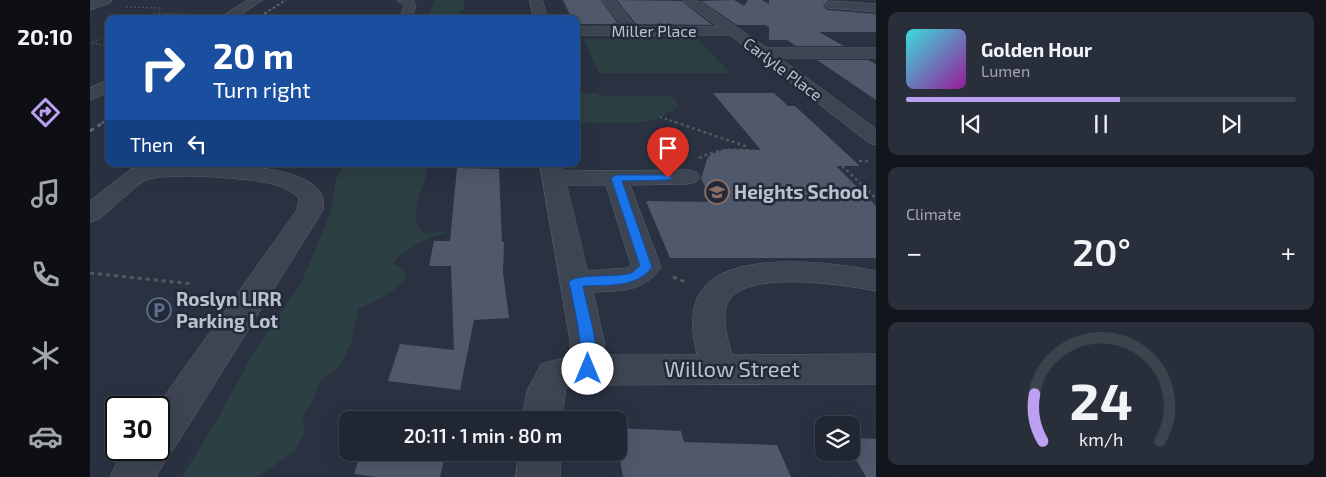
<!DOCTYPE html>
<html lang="en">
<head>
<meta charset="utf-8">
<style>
	body { margin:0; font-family:"Exo 2",sans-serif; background:#282e3a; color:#f1f3f6; height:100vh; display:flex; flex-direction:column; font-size:19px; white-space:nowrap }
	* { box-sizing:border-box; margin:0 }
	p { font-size:16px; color:#a2a5ac }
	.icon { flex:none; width:28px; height:28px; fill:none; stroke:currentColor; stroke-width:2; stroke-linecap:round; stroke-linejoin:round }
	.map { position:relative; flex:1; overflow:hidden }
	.sheet { display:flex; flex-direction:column; gap:12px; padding:12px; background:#12151c; width:450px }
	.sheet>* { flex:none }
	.guide { position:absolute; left:15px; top:15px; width:475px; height:152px; border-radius:10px; box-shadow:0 5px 20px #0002,0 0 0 1px #3d434d; background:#1a4fa0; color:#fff; overflow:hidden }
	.fabs { position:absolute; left:725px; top:416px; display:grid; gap:10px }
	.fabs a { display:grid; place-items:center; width:45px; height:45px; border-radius:10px; background:#202632; box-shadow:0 5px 20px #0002,0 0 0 1px #3d434d; font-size:25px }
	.speed { position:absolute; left:15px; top:396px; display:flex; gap:10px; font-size:25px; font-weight:700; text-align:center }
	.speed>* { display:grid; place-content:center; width:65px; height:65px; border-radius:50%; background:#202632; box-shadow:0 5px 20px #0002,0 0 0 1px #3d434d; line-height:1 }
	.speed .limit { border:2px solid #111; border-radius:8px; background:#fff; color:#111 }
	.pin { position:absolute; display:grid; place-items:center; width:42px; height:42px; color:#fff; margin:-51px -21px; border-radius:50% 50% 50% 0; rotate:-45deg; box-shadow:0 0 5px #0007 }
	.pin .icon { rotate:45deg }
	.me { position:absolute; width:55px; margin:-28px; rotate:0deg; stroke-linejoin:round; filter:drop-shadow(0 0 4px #0008) }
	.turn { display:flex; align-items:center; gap:18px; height:105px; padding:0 25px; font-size:22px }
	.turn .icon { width:65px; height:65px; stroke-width:2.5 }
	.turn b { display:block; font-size:35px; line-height:42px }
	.then { display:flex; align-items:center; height:48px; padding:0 25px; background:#0003; gap:10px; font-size:19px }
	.big { font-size:38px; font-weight:600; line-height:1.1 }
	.sheet .widget { flex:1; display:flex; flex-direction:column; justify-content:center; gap:8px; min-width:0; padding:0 18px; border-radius:10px; background:#282e3a }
	.sheet .dial { align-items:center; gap:0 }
	.dial svg { height:130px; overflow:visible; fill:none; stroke:#3d434d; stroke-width:7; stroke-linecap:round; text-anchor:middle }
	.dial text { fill:#f1f3f6; stroke:none }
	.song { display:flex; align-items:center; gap:15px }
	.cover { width:60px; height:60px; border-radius:8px; background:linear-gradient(135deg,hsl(180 70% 55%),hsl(300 70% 35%)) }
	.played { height:5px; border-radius:2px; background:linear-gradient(90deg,#bca0f2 55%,#3d434d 55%) }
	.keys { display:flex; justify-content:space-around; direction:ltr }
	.heat { display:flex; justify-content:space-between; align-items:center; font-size:28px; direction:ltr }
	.trip { position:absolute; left:249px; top:411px; width:288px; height:50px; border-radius:10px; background:#202632; box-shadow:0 5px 20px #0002,0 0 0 1px #3d434d; font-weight:600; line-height:50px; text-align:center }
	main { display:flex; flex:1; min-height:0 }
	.tabs { display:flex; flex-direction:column; width:90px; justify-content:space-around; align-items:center; background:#0d0f14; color:#a2a5ac }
	.tabs .icon { width:35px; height:35px }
	.tabs .current { color:#bca0f2 }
	.tabs b { font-size:22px; color:#f1f3f6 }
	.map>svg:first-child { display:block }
	.green { fill:#2c3f43 }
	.building { fill:#50596b }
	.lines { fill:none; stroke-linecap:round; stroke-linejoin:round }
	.minor-casing { stroke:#5c6270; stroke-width:1 }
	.path-far3 { stroke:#4a5c60; stroke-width:1; stroke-dasharray:2 2; stroke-linecap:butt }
	.path-far2 { stroke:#4a5c60; stroke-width:2; stroke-dasharray:2.5 2.5; stroke-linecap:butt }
	.path-far1 { stroke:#4a5c60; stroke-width:2.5; stroke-dasharray:3 3; stroke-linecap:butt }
	.path { stroke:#4a5c60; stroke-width:3; stroke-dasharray:4 4; stroke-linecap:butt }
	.minor { fill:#3e4552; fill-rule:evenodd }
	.rail-far2 { stroke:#606879; stroke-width:2; stroke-dasharray:2.5 2.5; stroke-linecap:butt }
	.rail-far1 { stroke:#606879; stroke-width:2.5; stroke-dasharray:3 3; stroke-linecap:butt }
	.rail { stroke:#606879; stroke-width:3; stroke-dasharray:4.5 4.5; stroke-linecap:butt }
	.route { fill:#1a73e8; stroke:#114b97 }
	.labels { text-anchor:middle; stroke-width:5; stroke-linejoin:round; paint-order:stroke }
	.far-street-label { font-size:16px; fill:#bbc0cc; stroke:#222938 }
	.poi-label { font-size:19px; font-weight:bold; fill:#bbc0cc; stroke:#222938; text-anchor:start }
	.near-street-label { font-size:22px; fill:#bbc0cc; stroke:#222938 }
</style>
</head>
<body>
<main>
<nav class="tabs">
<b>20:10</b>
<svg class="icon current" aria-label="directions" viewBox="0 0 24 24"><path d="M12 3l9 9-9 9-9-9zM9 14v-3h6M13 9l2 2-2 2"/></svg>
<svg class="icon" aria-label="music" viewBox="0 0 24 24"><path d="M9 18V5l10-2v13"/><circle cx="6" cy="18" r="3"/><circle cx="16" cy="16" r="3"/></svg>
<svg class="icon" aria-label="phone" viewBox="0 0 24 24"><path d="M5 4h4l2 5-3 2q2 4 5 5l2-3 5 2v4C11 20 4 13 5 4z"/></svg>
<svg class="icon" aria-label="climate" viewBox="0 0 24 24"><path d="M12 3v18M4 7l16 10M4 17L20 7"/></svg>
<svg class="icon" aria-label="car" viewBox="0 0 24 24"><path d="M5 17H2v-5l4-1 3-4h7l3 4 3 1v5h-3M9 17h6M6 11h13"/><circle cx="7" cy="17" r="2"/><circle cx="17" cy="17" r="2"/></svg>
</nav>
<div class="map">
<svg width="786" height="477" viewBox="0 0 786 477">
	<rect width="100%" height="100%" fill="#2a3242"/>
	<g class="green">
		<path d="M345,0H375L373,5L375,8L366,15L372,19H338Z"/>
		<path d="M493,39H607L640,73H509Z"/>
		<path d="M486,93H508L509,96H579L584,99L589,107L568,118L555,122L494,123L486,118Z"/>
		<path d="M255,164H336C339,179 330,188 327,202C325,210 326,218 327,226L335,233L362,231C336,238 322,244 302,263L313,269L316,279C302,293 286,302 268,309L262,341L250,366L230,381L223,401L212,417L215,433L204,452L167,477H92L129,416L164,352L211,283L241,212L246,178Z"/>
	</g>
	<g class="building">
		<path d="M473,0H511L528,24H486V19H482Z"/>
		<path d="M527,0L592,1L622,25L546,24Z"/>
		<path d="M644,0L654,6L658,0H672L679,4V0H739L733,5L737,10L786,14V32H729L754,46H706L697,40H679V27L675,25H647L611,1Z"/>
		<path d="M727,60H778L786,64V100Z"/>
		<path d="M623,93H684L698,106H705L770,166H746L786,206V258H580L556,201L624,202L611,179L617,159L620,155L635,149L671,150Z"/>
		<path d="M367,168L409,169L412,242H414L413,273L419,318L384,320L370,390L298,381L310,344L364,350L361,266H339L344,241H360Z"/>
		<path d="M528,428L591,431L594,442L687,445L701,477H533L528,448Z"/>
		<path d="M761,438L786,439V477H776L761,451Z"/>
		<path d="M271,452H356L350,477H287L264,474Z"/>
	</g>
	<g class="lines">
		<g class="minor-casing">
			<g id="minor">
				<path d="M5,0H22L20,3L0,10V2Z"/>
				<path d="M158,0H173L144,19H128Z"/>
				<path d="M307,0H323L326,6L322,19H309L314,6Z"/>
				<path d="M440,0H452L458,19H444Z"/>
				<path d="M513,0H525L546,27H628L593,0H607L677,48H786V58H690L786,129V145L779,143L640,35H486V27H532Z"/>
				<path d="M741,1L786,4V12L737,8L735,5Z"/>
				<path d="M19,80V92L0,100V88Z"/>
				<path d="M76,164C110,164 220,160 233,198C234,201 233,207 233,210L83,450L80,452L66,477H20L27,462L35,450H69V408H66L207,210L209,199C204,192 194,188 186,185C166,178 76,172 56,180C47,184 19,212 9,219L0,222V201L41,169Z"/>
				<path d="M450,164H472L474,171L598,170L606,172L610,177L606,182L598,184L540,185L571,267C555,292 530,291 503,292L514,341L515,355H607C602,332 598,304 616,285C648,251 744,262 786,271V291C757,285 654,269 638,302C631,317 638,340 642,355L786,354V384L482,385L476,387L472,420H432L437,391L451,364L480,356V341ZM477,185H516L541,265L537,268L498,271Z"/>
				<path d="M429,452H471L470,477H426Z"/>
			</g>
		</g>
		<g class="path-far3">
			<path d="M36,7L71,8L68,12"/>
			<path d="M53,19L67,13L114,15"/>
			<path d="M19,35L1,43L19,46"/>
		</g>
		<path class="path-far2" d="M570,117L588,123"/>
		<g class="path-far1">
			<path d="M585,122L655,146L657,149"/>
			<path d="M609,158C628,148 648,148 669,152"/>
			<path d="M769,161H778"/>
			<path d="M752,166L786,198"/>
		</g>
		<g class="path">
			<path d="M0,273L103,284"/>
			<path d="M583,277L598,283"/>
		</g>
		<use href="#minor" class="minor"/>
		<path class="rail-far2" d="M166,19L196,0"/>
		<path class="rail-far1" d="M12,123L19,119"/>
		<path class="rail" d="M0,131L14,122"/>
	</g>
	<path class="route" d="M526,175H578L583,178L578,180L532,181L562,267C548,288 516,285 493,286C497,308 513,354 503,374L498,376L493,374C488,365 492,352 490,342C488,322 483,302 479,282C486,273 528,278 541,273C544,272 547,268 550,266L521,178Z"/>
	<defs>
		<g id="school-ring" transform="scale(1.25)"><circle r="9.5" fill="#222938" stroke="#8d6e63" stroke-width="1.5"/><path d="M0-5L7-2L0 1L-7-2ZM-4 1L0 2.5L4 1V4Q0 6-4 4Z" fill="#8d6e63"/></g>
		<g id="parking-ring" transform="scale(1.25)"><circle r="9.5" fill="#222938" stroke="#5c6f8a" stroke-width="1.5"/><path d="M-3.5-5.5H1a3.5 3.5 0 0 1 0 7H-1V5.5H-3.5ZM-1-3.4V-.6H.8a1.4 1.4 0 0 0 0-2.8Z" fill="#5c6f8a"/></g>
	</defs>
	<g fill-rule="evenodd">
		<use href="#school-ring" x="627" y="192"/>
		<use href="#parking-ring" x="69" y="310"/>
	</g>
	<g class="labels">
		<g class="far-street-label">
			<text x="564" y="37">Miller Place</text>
			<text transform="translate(693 69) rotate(37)" y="6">Carlyle Place</text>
		</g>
		<g class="poi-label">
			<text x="644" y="199">Heights School</text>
			<text x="86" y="306">Roslyn LIRR<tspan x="86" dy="22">Parking Lot</tspan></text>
		</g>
		<g class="near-street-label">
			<text x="642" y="377">Willow Street</text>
		</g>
	</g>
</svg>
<div class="fabs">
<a><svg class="icon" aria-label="layers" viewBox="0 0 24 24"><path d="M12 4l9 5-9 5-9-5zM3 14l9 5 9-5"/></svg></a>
</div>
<div class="speed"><div class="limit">30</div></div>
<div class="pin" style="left:578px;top:178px;background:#d93025"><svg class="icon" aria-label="arrive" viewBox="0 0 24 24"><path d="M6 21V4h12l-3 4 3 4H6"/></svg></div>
<svg class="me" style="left:498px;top:369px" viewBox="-20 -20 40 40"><circle r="19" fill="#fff"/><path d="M0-13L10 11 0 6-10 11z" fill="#1a73e8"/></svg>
<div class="trip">20:11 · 1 min · 80 m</div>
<div class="guide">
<div class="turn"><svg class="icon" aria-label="right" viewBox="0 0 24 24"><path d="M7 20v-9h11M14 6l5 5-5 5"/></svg><div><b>20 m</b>Turn right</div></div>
<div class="then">Then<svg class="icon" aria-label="left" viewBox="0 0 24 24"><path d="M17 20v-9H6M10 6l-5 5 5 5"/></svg></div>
</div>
</div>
<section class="sheet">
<div class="widget">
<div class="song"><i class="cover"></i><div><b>Golden Hour</b><p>Lumen</p></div></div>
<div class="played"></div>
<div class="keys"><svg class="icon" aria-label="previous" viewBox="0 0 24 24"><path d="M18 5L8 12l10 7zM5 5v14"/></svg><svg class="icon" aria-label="pause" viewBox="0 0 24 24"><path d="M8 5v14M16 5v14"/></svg><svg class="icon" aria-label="next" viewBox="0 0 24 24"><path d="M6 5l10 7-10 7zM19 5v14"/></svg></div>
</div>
<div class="widget"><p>Climate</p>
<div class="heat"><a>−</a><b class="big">20°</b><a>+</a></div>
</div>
<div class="widget dial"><svg viewBox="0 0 100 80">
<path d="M14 69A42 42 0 1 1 86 69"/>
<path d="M14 69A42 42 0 0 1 9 40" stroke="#bca0f2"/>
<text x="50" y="56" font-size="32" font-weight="700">24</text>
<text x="50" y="72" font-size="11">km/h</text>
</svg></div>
</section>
</main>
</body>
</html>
